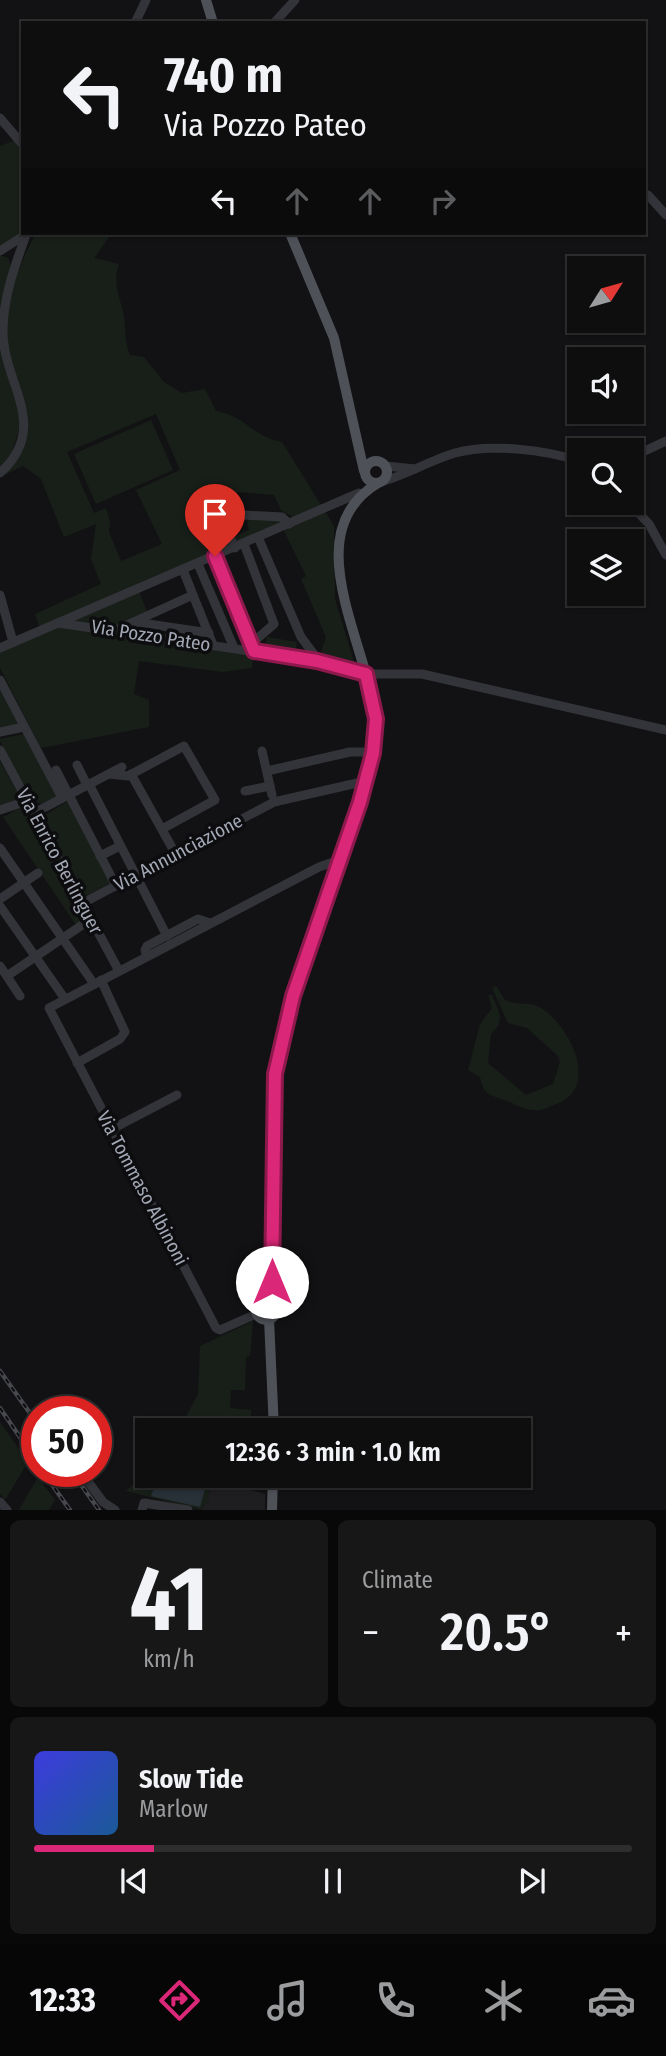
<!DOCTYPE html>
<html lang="en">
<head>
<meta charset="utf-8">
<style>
	body { margin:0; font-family:"Fira Sans Condensed",sans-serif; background:#171718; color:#f1f3f6; height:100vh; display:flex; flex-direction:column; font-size:26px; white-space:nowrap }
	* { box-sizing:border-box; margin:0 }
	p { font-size:23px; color:#9b9c9e }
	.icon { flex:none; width:38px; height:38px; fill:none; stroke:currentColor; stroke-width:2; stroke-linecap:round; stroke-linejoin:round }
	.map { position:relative; height:1510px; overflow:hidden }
	.side { display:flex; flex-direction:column; gap:10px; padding:10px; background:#080808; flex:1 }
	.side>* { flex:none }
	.hud { position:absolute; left:21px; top:21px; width:625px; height:214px; border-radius:0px; box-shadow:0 2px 5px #0004,0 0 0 2px #2e2e2f; background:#0e0e0f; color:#f1f3f6; overflow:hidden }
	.needle { width:46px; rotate:53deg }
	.controls { position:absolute; left:567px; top:256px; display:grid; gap:14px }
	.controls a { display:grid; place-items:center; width:77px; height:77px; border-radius:0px; background:#0e0e0f; box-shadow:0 2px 5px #0004,0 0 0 2px #2e2e2f; font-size:35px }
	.speed { position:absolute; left:21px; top:1396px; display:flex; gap:14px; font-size:35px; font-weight:700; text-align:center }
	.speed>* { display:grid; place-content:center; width:91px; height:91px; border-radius:50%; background:#0e0e0f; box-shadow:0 2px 5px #0004,0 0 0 2px #2e2e2f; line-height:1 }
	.speed .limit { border:10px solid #d22; background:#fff; color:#111 }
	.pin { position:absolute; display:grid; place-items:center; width:60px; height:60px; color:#fff; margin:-72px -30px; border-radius:50% 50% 50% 0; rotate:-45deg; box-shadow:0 0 7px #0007 }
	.pin .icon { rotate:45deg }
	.me { position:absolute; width:77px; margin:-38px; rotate:0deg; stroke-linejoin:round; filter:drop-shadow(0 0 5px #0008) }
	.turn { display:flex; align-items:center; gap:24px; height:147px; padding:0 28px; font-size:32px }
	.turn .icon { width:91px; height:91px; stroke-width:2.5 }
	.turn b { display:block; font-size:49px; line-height:60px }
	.lanes { display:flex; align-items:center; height:66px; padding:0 28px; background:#0003; justify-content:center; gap:35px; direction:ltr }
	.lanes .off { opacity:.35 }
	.big { font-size:52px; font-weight:600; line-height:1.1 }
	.side .widget { flex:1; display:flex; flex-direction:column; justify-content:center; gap:10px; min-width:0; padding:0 24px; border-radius:10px; background:#171718 }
	.side .dial { align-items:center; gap:0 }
	.dial b { font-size:91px; line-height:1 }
	.song { display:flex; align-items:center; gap:21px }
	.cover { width:84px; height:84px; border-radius:10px; background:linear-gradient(135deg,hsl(240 70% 55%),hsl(210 70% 35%)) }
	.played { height:7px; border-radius:4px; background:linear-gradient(90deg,#db2777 20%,#2e2e2f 20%) }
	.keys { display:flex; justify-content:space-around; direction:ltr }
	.heat { display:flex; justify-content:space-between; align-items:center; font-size:38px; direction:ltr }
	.side .tiles { flex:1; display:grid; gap:10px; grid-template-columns:1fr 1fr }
	.widget:last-child { grid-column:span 2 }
	.trip { position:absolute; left:135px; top:1418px; width:396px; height:70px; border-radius:0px; background:#0e0e0f; box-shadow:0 2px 5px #0004,0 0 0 2px #2e2e2f; font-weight:600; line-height:70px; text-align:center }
	.tabs { display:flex; height:112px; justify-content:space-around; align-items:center; background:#060606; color:#9b9c9e }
	.tabs .icon { width:49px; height:49px }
	.tabs .active { color:#db2777 }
	.tabs b { font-size:32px; color:#f1f3f6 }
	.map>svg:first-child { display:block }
	.built { fill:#1e1e21 }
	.green { fill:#181f19; fill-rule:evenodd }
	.water { fill:#283038 }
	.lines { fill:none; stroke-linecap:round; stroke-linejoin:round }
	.minor { stroke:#333439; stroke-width:9 }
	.major { stroke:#4f5158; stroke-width:10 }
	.rail-casing { stroke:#46484e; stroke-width:4.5 }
	.rail { stroke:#0d0d0f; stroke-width:2; stroke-dasharray:5; stroke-linecap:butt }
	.route-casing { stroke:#8e194d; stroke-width:18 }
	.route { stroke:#db2777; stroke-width:12 }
	.labels { text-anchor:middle; stroke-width:7; stroke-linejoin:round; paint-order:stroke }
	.street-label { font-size:19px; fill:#a3a8b5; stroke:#0d0d0f }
</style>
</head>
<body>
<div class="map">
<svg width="666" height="1510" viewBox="0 0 666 1510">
	<rect width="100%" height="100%" fill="#121214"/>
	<path class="built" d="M206,1478L265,1494V1510H202L210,1492L203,1487Z"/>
	<g class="green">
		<path d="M15,140L23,149V233L0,248V146Z"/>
		<path d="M36,233H106L110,236L94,258L119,264C113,281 118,293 123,311C126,325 124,341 130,355L144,357L164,382L182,393L205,389L216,411C246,416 253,437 282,442L334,526L335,599L355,665L319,658L326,637L301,579L306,576L284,531L294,518L281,510L274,495L238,492L217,500L215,508L229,539L249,530L247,521L252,517L280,519L282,523L136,584L150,619L164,641L253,655L252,668L223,672L139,661L134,694L149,700V727L41,748L0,668V652L42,634L35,614L101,584L91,559L96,524L64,537L41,479L23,466L0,477C54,436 14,385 6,336C1,305 22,259 36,233ZM156,414L180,470L136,490L162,544L121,561L109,532L110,521L106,508L94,513L67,452Z"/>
		<path d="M0,255L8,258L11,265L0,316Z"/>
		<path d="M0,324L22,421L12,452L0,468Z"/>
		<path d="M151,420L173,470L96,504L74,454Z"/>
		<path d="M267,637L297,642L295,654L265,649Z"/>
		<path d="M0,688L19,725L0,728Z"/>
		<path d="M24,734L57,798L41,804L30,799L0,741V739Z"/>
		<path d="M0,761L21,799L0,806Z"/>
		<path d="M68,801L110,883L84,897L42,817Z"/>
		<path d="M24,806L85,919L76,925L3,817Z"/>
		<path d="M496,986L505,1000C517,1006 529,1001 541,1008C570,1026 601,1088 556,1104C549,1107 543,1111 535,1110C524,1110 515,1104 505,1100C489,1095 483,1094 480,1077L468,1070L480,1024L492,1008L488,995H492C499,1012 506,1021 491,1034L488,1063L526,1095L553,1084L560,1062L558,1056L527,1028L508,1023L492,988Z"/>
		<path d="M253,1321L250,1356L246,1357L245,1390H231L230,1408L251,1410V1430H179L198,1394L200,1346Z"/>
		<path d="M0,1422L28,1462L5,1500L0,1494Z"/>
		<path d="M147,1470V1475H219L218,1481L206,1478L203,1486L210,1488L208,1504H204L202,1510L126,1491Z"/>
		<path d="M38,1477L55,1500L49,1510H19Z"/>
	</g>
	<path class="water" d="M159,1475L206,1485L200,1507L151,1496Z"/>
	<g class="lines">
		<g class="minor">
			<path d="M135,23L146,0"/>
			<path d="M274,23L295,0"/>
			<path d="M0,118L23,145"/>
			<path d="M648,195L666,215"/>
			<path d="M0,251L25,235"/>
			<path d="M632,457L666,441"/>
			<path d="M386,466L415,469"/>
			<path d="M0,473C52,426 2,382 3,330C3,298 15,265 26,235"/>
			<path d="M384,481C408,474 431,460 455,453C489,443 546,450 579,461"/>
			<path d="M628,502L649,524L666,555"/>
			<path d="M258,537L301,637L319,661"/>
			<path d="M244,544L274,624L251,644"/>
			<path d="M235,548L224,524L243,515L282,517L289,524"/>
			<path d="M215,556L253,648"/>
			<path d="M198,564L234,648"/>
			<path d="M183,570L213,645"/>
			<path d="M0,595L13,642"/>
			<path d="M135,622L209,633"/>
			<path d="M58,623L317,661L367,674H422L666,730"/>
			<path d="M118,629L193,595"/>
			<path d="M0,648L359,493"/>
			<path d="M0,680L62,798"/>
			<path d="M0,732L24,727"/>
			<path d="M0,750L119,971"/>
			<path d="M262,751L272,795"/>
			<path d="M77,765L87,785"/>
			<path d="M56,770L116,886"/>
			<path d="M267,771L350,752H373"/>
			<path d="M109,774L128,776L184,746L215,800L162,829"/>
			<path d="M131,774L175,853"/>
			<path d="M89,784L167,936"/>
			<path d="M245,791L270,786"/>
			<path d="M0,810L27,801"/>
			<path d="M34,813L122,767"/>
			<path d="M0,848L94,984"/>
			<path d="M100,856L120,846"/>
			<path d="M0,899L38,873"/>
			<path d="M83,903L274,802L366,781"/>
			<path d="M0,906L65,999"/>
			<path d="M147,956L145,950L147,946L198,919L210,923"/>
			<path d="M0,966L20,996"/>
			<path d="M7,976L91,919"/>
			<path d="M77,1063L120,1039L125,1032L101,980"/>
			<path d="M112,1129L177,1095"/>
			<path d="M256,1314L220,1330L216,1328L49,1008L319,867L339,860"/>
			<path d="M81,1472L103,1502L115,1510"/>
			<path d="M0,1502L7,1510"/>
			<path d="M142,1510L144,1503L188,1510"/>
		</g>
		<g class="major">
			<path d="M206,0L213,23"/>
			<path d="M290,233L334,338L364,471"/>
			<circle cx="376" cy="472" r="11"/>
			<circle cx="266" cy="1310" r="10"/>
			<path d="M269,1301C280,1213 264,1124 282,1037C296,969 325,901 348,836C359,804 375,768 376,734C379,660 289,536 378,483"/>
			<path d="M269,1319L274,1430"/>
			<path d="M272,1510L273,1475"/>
		</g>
		<g class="rail-casing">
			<g id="rail">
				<path d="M0,1371L37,1423"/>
				<path d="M0,1408L37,1462"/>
				<path d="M43,1472L70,1510"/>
				<path d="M72,1472L99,1510"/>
			</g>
		</g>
		<use href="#rail" class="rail"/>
	</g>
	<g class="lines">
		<g class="route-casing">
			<path id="route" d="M215,556L254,651L317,661L366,674L376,719L373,753L360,802L293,996L275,1074L272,1282"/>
		</g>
		<use href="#route" class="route"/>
	</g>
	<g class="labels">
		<g class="street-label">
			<text transform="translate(151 635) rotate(9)" y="7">Via Pozzo Pateo</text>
			<text transform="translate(178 852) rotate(-28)" y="7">Via Annunciazione</text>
			<text transform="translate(60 861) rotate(62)" y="7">Via Enrico Berlinguer</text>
			<text transform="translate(143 1188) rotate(62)" y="7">Via Tommaso Albinoni</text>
		</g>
	</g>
</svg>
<div class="controls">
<a><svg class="needle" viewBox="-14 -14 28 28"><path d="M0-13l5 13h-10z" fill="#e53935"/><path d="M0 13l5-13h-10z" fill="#9b9c9e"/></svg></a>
<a><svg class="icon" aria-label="sound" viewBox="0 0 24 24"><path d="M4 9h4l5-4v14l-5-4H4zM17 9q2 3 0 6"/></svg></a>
<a><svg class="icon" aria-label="search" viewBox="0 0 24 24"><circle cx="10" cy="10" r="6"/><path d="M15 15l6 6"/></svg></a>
<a><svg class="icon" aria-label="layers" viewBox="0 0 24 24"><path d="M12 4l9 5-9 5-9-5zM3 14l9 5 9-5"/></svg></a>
</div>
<div class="speed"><div class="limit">50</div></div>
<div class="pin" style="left:215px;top:556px;background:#d93025"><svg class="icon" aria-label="arrive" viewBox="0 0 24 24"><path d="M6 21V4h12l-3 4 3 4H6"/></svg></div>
<svg class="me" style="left:272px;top:1282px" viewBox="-20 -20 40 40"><circle r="19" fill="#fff"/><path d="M0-13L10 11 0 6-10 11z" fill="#db2777"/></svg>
<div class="trip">12:36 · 3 min · 1.0 km</div>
<div class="hud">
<div class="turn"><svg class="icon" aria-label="left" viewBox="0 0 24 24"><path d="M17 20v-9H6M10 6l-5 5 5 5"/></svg><div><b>740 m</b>Via Pozzo Pateo</div></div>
<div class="lanes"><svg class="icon" aria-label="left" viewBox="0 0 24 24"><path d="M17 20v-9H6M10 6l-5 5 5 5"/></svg><svg class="icon off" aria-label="ahead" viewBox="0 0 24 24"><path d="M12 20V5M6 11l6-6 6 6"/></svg><svg class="icon off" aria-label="ahead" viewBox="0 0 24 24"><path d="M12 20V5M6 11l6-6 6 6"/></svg><svg class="icon off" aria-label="right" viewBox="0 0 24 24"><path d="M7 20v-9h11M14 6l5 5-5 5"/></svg></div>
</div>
</div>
<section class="side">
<div class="tiles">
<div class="widget dial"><b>41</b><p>km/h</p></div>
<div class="widget"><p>Climate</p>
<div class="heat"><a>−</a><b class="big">20.5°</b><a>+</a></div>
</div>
<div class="widget">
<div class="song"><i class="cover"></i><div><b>Slow Tide</b><p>Marlow</p></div></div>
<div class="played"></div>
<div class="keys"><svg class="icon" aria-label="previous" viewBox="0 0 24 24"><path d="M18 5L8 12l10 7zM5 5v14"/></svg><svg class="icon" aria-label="pause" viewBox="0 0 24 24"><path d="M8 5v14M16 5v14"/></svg><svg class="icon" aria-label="next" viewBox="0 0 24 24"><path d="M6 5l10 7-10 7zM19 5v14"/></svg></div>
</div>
</div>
</section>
<nav class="tabs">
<b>12:33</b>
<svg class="icon active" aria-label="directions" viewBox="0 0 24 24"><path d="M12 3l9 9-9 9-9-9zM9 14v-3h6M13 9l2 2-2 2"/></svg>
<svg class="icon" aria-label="music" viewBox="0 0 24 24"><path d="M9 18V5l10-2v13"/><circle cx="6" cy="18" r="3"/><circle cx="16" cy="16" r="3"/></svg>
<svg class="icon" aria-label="phone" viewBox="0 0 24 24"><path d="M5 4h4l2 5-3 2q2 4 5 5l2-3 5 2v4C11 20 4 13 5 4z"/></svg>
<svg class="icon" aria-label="climate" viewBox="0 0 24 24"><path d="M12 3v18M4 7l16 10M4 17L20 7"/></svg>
<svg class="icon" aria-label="car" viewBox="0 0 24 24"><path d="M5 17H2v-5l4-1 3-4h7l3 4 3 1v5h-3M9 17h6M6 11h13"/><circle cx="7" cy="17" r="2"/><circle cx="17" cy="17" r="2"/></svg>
</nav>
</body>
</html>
